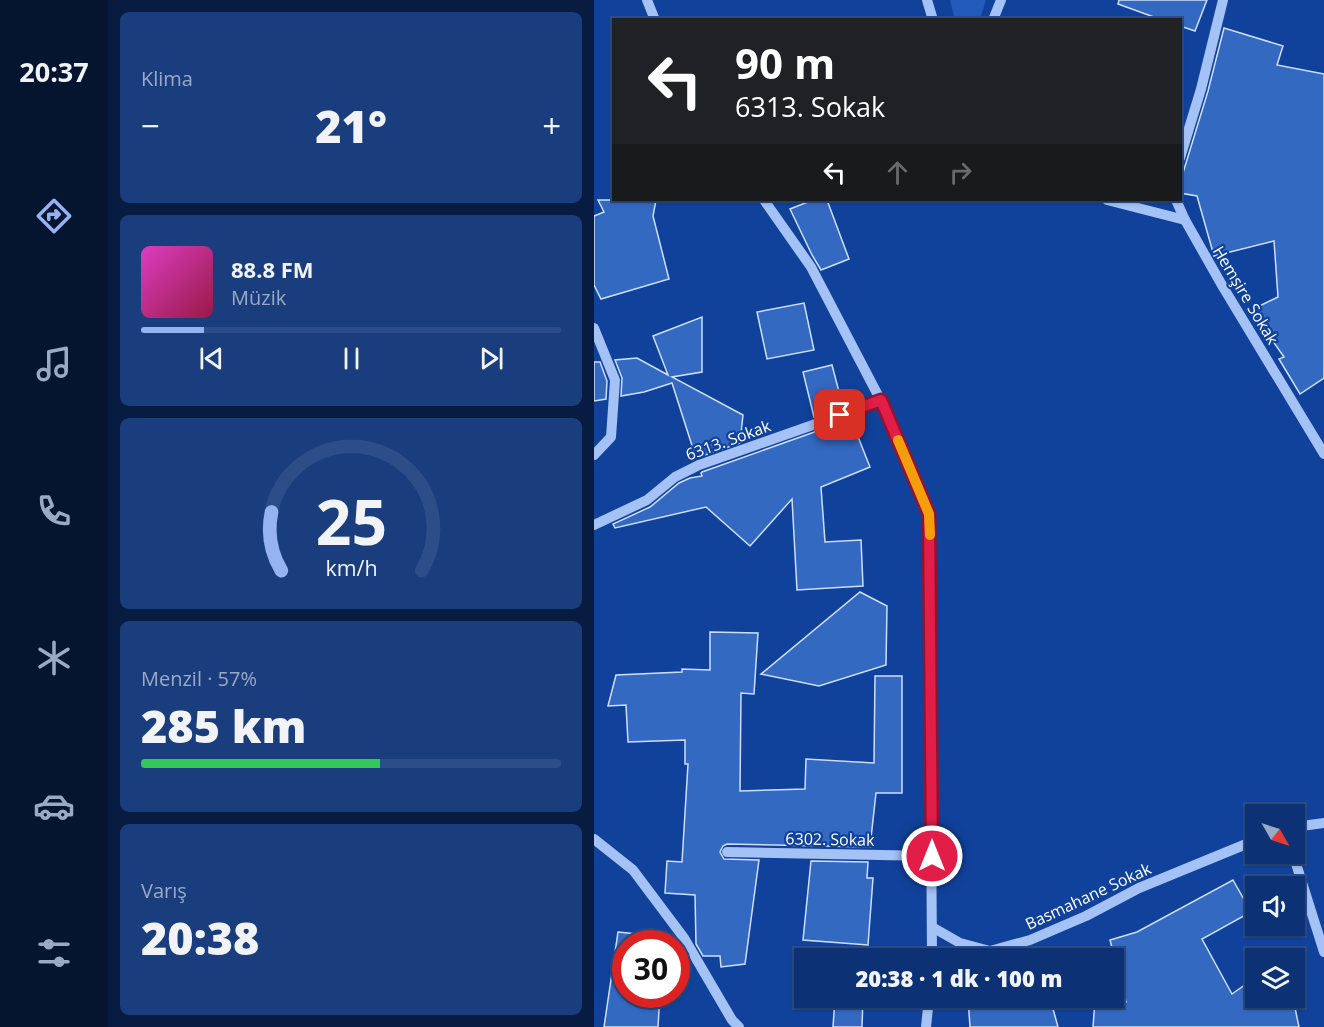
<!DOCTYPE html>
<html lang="tr">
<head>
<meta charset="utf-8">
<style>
	body { margin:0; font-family:"Open Sans",sans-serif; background:#1a3e7d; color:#f1f3f6; height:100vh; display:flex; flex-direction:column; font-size:22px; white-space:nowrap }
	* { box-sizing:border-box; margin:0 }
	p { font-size:20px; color:#9aaac5 }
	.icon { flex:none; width:33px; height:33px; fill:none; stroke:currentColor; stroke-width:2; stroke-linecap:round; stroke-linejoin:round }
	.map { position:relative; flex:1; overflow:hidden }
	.sheet { display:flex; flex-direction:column; gap:12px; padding:12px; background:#071c40; width:486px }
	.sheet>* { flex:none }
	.guide { position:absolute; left:18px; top:18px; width:570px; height:183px; border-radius:0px; box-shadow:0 2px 4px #0004,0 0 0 2px #2c4d87; background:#202124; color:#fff; overflow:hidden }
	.needle { width:39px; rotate:129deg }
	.tools { position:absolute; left:651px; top:804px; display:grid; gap:12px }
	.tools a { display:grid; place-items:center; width:60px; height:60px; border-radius:0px; background:#0c3275; box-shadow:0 2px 4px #0004,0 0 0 2px #2c4d87; font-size:30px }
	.speed { position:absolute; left:18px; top:930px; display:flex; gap:12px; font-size:30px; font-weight:700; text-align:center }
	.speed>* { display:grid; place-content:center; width:78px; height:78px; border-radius:50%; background:#0c3275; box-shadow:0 2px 4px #0004,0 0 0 2px #2c4d87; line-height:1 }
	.speed .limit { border:9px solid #d22; background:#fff; color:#111 }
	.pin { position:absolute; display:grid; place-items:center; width:51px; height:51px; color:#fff; margin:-26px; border-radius:12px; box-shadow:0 3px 9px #0006 }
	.me { position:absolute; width:66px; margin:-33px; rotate:0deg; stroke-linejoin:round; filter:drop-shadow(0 0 4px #0008) }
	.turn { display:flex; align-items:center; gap:21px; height:126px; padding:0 24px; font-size:27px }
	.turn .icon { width:78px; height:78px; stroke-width:2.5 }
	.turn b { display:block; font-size:42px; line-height:51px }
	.lanes { display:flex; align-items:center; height:57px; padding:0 24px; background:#0003; justify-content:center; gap:30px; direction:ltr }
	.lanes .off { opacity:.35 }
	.big { font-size:45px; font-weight:800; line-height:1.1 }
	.sheet .card { flex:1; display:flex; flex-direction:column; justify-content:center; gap:9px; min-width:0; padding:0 21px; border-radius:9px; background:#1a3e7d }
	.sheet .dial { align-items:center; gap:0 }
	.dial svg { height:156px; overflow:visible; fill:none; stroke:#2c4d87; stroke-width:7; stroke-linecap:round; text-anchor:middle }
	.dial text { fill:#f1f3f6; stroke:none }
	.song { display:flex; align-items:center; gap:18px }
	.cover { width:72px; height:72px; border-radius:9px; background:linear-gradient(135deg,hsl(310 70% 55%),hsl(340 70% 35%)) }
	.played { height:6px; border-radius:3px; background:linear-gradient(90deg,#95b2f1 15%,#2c4d87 15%) }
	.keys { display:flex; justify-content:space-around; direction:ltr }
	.heat { display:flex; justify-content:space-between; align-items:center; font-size:33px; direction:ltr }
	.charge { height:9px; border-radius:4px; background:linear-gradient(90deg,#34c759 57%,#2c4d87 0) }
	.trip { position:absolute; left:200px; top:948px; width:330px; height:60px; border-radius:0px; background:#0c3275; box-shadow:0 2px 4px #0004,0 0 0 2px #2c4d87; font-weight:800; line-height:60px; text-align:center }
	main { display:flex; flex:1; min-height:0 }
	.tab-bar { display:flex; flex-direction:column; width:108px; justify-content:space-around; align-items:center; background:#05142f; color:#9aaac5 }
	.tab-bar .icon { width:42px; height:42px }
	.tab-bar .selected { color:#95b2f1 }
	.tab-bar b { font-size:27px; color:#f1f3f6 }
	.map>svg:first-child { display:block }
	.green { fill:#225bbb }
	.building { fill:#3469c2; stroke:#cddffe; stroke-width:1.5 }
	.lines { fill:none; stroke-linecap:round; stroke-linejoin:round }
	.minor { stroke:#a4c2f5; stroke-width:10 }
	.route-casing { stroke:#92132f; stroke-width:15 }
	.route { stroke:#e11d48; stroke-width:10 }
	.slow { stroke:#f59e0b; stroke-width:10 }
	.labels { text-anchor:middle; stroke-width:4.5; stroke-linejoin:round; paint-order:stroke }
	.street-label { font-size:16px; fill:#fff; stroke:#10429c }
</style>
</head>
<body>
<main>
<nav class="tab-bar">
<b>20:37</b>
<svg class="icon selected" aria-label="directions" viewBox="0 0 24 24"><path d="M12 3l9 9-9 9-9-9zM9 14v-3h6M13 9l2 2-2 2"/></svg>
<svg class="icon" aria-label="music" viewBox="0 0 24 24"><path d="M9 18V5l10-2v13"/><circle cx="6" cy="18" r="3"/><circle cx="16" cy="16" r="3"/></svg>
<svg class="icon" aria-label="phone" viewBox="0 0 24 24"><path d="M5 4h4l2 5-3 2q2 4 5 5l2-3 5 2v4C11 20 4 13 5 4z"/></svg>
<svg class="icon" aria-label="climate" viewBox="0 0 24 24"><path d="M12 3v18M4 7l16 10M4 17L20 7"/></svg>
<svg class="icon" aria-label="car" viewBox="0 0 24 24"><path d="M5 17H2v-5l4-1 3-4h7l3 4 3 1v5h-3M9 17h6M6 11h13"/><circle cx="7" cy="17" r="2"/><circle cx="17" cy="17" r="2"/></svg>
<svg class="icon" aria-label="filters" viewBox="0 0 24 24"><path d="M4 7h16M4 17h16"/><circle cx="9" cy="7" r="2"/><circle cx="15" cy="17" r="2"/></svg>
</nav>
<section class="sheet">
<div class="card"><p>Klima</p>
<div class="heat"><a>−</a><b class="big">21°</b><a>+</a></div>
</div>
<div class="card">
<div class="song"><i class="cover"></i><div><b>88.8 FM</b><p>Müzik</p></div></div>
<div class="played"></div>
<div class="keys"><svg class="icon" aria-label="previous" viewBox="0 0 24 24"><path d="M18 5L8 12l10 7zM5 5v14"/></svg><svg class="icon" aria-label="pause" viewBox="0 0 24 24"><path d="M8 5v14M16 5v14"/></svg><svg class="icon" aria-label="next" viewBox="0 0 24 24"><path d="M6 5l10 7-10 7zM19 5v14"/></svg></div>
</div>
<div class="card dial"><svg viewBox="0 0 100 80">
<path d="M14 69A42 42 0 1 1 86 69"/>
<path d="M14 69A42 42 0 0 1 9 39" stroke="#95b2f1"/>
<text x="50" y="56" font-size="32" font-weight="700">25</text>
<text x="50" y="72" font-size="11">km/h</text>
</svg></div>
<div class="card"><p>Menzil · 57%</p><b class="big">285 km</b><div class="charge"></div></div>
<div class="card"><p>Varış</p><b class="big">20:38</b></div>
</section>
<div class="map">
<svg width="730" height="1027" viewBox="0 0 730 1027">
	<rect width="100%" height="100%" fill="#10429c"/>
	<path class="green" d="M356,0H392L386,19L361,20Z"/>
	<g class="building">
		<path d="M525,0H613L601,31L586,26V20H568L524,4Z"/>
		<path d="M630,28L689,46L683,65L730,74V378L706,394L685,359L690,357L657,310L684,297L680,241L620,256L603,196L586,193V183L592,163L614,91Z"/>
		<path d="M4,200H62L59,216L75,279L7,299L0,285V216L10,212Z"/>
		<path d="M219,200H233L255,259L227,270L218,255L196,209Z"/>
		<path d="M210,303L220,350L173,359L163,312Z"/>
		<path d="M108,317V372L78,377L149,415L146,443L102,458L78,383L50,392L27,396L28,378L21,360L43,358L74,375L59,336Z"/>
		<path d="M0,362H6L13,381L12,399L0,401Z"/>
		<path d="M238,365L249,407L220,417L209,372Z"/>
		<path d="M257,419L276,467L227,487L231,542L267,540L269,586L203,590L198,499L156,546L112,507L21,528L19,524L56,507L85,483L96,478L108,476L107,473L108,472Z"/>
		<path d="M266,592L293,606L292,665L225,686L167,674Z"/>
		<path d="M116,632L164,633L160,694L147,693L146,791L211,789L212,759L280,763L281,676H308V793H282L276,847L133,844L129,846L126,852L130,859L165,860L151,964L127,967L126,956H109L102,944L101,895L71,893L73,861L88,862L94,764H91V740L34,742L32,705L14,706L22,675L88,672V669L116,670Z"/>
		<path d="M217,861L274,862L273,878H279L274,945L209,940Z"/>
		<path d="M639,880L657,912L608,939L638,994L662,977V998H699L705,1027H499L501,1000L532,1002L516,940L543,932Z"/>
		<path d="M24,932L43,934V944H32V994H66L64,1027H10Z"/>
		<path d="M241,998H269L268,1027H239Z"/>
		<path d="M374,998H456L464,1027H376Z"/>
	</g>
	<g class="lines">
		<g class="minor">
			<path d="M53,0L61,20"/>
			<path d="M333,0L339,20"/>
			<path d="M399,20L407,0"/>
			<path d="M586,158L607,89L629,0"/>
			<path d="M170,200L217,267L287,401L335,514L338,958"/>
			<path d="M513,200L591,220"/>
			<path d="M582,200L591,220L629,287L730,454"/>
			<path d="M0,328L21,380L17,437L0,455"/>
			<path d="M0,525L53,500L81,477L105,465L287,401"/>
			<path d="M700,827L730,823"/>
			<path d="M0,839L39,870L90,938L138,1020L145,1027"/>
			<path d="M133,852L338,856"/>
			<path d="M699,854L730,952"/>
			<path d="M338,927L366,943L396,951L436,940L492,916L545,888L662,840"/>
			<path d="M332,1027L335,998"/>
		</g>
	</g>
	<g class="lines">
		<g class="route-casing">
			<path id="route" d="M246,415L287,400L335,514L338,856"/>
		</g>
		<use href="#route" class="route"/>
		<path class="slow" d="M304,440L335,514L336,535"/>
	</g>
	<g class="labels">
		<g class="street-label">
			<text transform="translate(652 295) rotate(59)" y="6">Hemşire Sokak</text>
			<text transform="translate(134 440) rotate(-20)" y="6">6313. Sokak</text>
			<text transform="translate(236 839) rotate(1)" y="6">6302. Sokak</text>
			<text transform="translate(494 896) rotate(-25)" y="6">Basmahane Sokak</text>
		</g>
	</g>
</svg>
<div class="tools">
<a><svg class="needle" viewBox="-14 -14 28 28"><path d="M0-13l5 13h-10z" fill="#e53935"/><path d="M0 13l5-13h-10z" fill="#9aaac5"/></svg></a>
<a><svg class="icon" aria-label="sound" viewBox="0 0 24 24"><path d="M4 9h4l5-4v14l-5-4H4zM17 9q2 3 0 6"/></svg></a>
<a><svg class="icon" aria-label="layers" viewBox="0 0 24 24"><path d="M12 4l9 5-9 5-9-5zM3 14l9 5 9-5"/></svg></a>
</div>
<div class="speed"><div class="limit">30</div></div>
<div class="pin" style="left:246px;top:415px;background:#d93025"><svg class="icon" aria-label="arrive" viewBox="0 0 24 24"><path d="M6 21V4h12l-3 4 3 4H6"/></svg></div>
<svg class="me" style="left:338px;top:856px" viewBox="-20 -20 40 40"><circle r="17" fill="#e11d48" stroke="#fff" stroke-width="3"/><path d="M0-11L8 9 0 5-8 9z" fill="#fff"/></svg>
<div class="trip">20:38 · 1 dk · 100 m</div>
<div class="guide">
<div class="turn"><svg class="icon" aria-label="left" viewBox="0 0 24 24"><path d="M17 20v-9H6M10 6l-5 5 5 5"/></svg><div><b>90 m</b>6313. Sokak</div></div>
<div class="lanes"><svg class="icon" aria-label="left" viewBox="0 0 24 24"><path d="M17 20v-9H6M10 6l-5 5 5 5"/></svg><svg class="icon off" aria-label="ahead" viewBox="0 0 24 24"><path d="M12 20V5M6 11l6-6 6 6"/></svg><svg class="icon off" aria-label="right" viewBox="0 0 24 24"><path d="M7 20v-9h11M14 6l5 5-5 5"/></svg></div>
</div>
</div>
</main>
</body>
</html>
